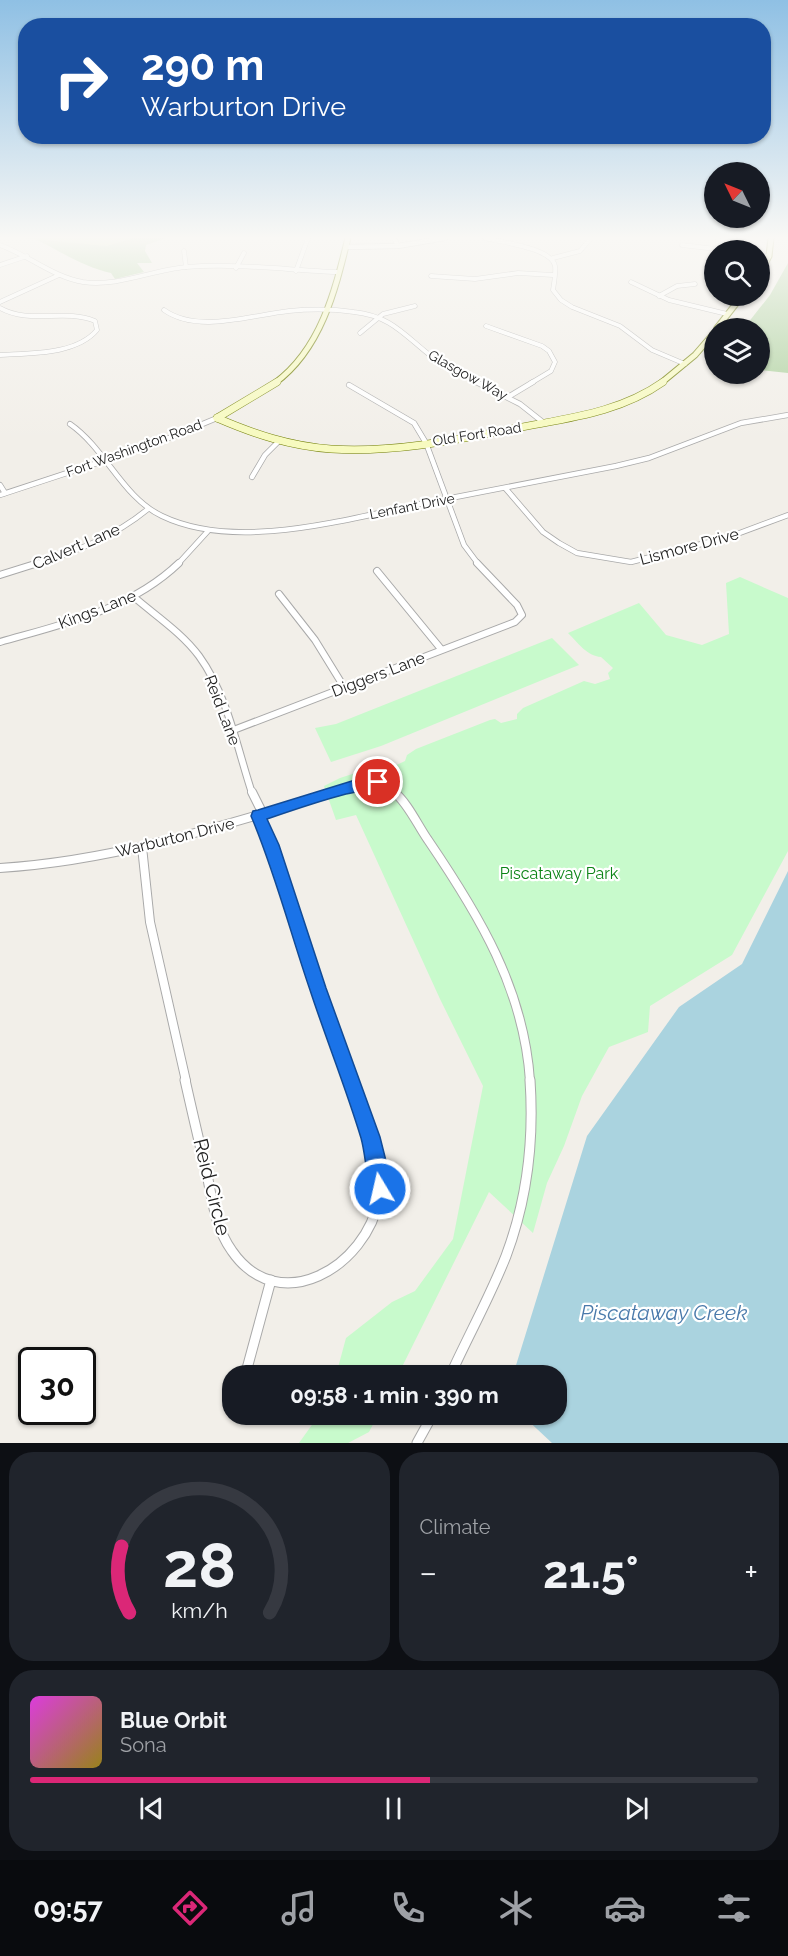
<!DOCTYPE html>
<html lang="en">
<head>
<meta charset="utf-8">
<style>
	body { margin:0; font-family:Raleway,sans-serif; background:#20242c; color:#f1f3f6; height:100vh; display:flex; flex-direction:column; font-size:22px; white-space:nowrap }
	* { box-sizing:border-box; margin:0 }
	p { font-size:20px; color:#9ea1a6 }
	.icon { flex:none; width:33px; height:33px; fill:none; stroke:currentColor; stroke-width:2; stroke-linecap:round; stroke-linejoin:round }
	.map { position:relative; height:1443px; overflow:hidden }
	.drawer { display:flex; flex-direction:column; gap:9px; padding:9px; background:#0d0f14; flex:1 }
	.drawer>* { flex:none }
	.guide { position:absolute; left:18px; top:18px; width:753px; height:126px; border-radius:24px; box-shadow:0 2px 4px #0004; background:#1a4fa0; color:#fff; overflow:hidden }
	.needle { width:39px; rotate:313deg }
	.fabs { position:absolute; left:704px; top:162px; display:grid; gap:12px }
	.fabs a { display:grid; place-items:center; width:66px; height:66px; border-radius:50%; background:#171b24; box-shadow:0 2px 4px #0004; font-size:30px }
	.speed { position:absolute; left:18px; top:1347px; display:flex; gap:12px; font-size:30px; font-weight:700; text-align:center }
	.speed>* { display:grid; place-content:center; width:78px; height:78px; border-radius:50%; background:#171b24; box-shadow:0 2px 4px #0004; line-height:1 }
	.speed .limit { border:3px solid #111; border-radius:9px; background:#fff; color:#111 }
	.pin { position:absolute; display:grid; place-items:center; width:51px; height:51px; color:#fff; margin:-26px; border:3px solid #fff; border-radius:50%; box-shadow:0 2px 6px #0007 }
	.me { position:absolute; width:66px; margin:-33px; rotate:351deg; stroke-linejoin:round; filter:drop-shadow(0 0 4px #0008) }
	.turn { display:flex; align-items:center; gap:21px; height:126px; padding:0 24px; font-size:27px }
	.turn .icon { width:78px; height:78px; stroke-width:2.5 }
	.turn b { display:block; font-size:42px; line-height:51px }
	.big { font-size:45px; font-weight:700; line-height:1.1 }
	.drawer .card { flex:1; display:flex; flex-direction:column; justify-content:center; gap:9px; min-width:0; padding:0 21px; border-radius:24px; background:#20242c }
	.drawer .dial { align-items:center; gap:0 }
	.dial svg { height:156px; overflow:visible; fill:none; stroke:#363941; stroke-width:7; stroke-linecap:round; text-anchor:middle }
	.dial text { fill:#f1f3f6; stroke:none }
	.song { display:flex; align-items:center; gap:18px }
	.cover { width:72px; height:72px; border-radius:9px; background:linear-gradient(135deg,hsl(300 70% 55%),hsl(50 70% 35%)) }
	.played { height:6px; border-radius:3px; background:linear-gradient(90deg,#db2777 55%,#363941 55%) }
	.keys { display:flex; justify-content:space-around; direction:ltr }
	.heat { display:flex; justify-content:space-between; align-items:center; font-size:33px; direction:ltr }
	.drawer .tiles { flex:1; display:grid; gap:9px; grid-template-columns:1fr 1fr }
	.card:last-child { grid-column:span 2 }
	.trip { position:absolute; left:222px; top:1365px; width:345px; height:60px; border-radius:24px; background:#171b24; box-shadow:0 2px 4px #0004; font-weight:700; line-height:60px; text-align:center }
	.menu { display:flex; height:96px; justify-content:space-around; align-items:center; background:#090b0e; color:#9ea1a6 }
	.menu .icon { width:42px; height:42px }
	.menu .selected { color:#db2777 }
	.menu b { font-size:27px; color:#f1f3f6 }
	.map>svg:first-child { display:block }
	.grass { fill:#cdebb0 }
	.forest { fill:#add19e }
	.park { fill:#c8facc }
	.water { fill:#aad3df }
	.lines { fill:none; stroke-linecap:round; stroke-linejoin:round }
	.minor-far4-casing { stroke:#a9a9a9; stroke-width:5 }
	.minor-far3-casing { stroke:#a9a9a9; stroke-width:6 }
	.minor-far2-casing { stroke:#a9a9a9; stroke-width:8 }
	.minor-far1-casing { stroke:#a9a9a9; stroke-width:10 }
	.minor-casing { stroke:#a9a9a9; stroke-width:11 }
	.tertiary-casing { stroke:#a9a9a9; stroke-width:6 }
	.secondary-far1-casing { stroke:#707d05; stroke-width:7 }
	.secondary-casing { stroke:#707d05; stroke-width:8 }
	.minor-far4 { stroke:#fff; stroke-width:4 }
	.minor-far3 { stroke:#fff; stroke-width:4.5 }
	.minor-far2 { stroke:#fff; stroke-width:6 }
	.minor-far1 { stroke:#fff; stroke-width:8 }
	.minor { stroke:#fff; stroke-width:9 }
	.tertiary { stroke:#fff; stroke-width:4.5 }
	.secondary-far1 { stroke:#f7fabf; stroke-width:5 }
	.secondary { stroke:#f7fabf; stroke-width:7 }
	.route { fill:#1a73e8; stroke:#114b97; stroke-width:1.5 }
	.labels { text-anchor:middle; stroke-width:4.5; stroke-linejoin:round; paint-order:stroke }
	.far-street-label { font-size:14px; fill:#222; stroke:#fff }
	.street-label { font-size:16px; fill:#222; stroke:#fff }
	.park-label { font-size:16px; fill:#0c8416; stroke:#fff }
	.near-street-label { font-size:20px; fill:#222; stroke:#fff }
	.near-water-label { font-size:21px; font-style:italic; fill:#4a7aab; stroke:#fff }
</style>
</head>
<body>
<div class="map">
<svg width="788" height="1443" viewBox="0 0 788 1443">
	<rect width="100%" height="100%" fill="#f2efe9"/>
	<path class="grass" d="M21,238H133L106,246Z"/>
	<g class="forest">
		<path d="M133,238H177H166L146,245L145,251L152,263H137L144,272L115,279L111,273C83,267 60,251 35,239L106,246Z"/>
		<path d="M788,263V373L759,370V328H744L770,295Z"/>
	</g>
	<g class="park">
		<path d="M740,577L788,598V851L732,955L650,1006L648,1032L609,1047L582,1096L564,1146L547,1183L533,1233L489,1192L398,1375H336L346,1338L392,1302L415,1291L453,1239L483,1086L440,999L356,815L336,820L324,786L340,778L383,764L390,768L405,761L407,755L416,749L490,720L495,719L501,723L517,719V714L523,708L584,681L595,684L610,679L608,673L613,668L601,657C587,656 578,643 568,633L639,603L666,635L702,645L729,634L726,583Z"/>
		<path d="M552,638L579,665L381,746L331,762L315,728L336,724Z"/>
		<path d="M319,1415V1414L378,1415L369,1432L348,1443H299Z"/>
	</g>
	<path class="water" d="M788,871V1443H552L522,1415L556,1414V1376L513,1375L587,1136L679,1007L742,964Z"/>
	<g class="lines">
		<g class="minor-far4-casing">
			<g id="minor-far4">
				<path d="M394,238L398,246"/>
				<path d="M485,238C500,242 552,248 555,266C556,273 554,283 553,290L561,300L572,307L620,326L652,350L685,364"/>
				<path d="M718,238V250"/>
				<path d="M0,245C28,255 53,277 83,282C118,287 152,270 186,267C236,263 287,270 337,272"/>
				<path d="M682,245L724,250"/>
				<path d="M184,251L186,267"/>
				<path d="M759,255L769,256"/>
				<path d="M553,258L580,251L591,238"/>
				<path d="M0,265L27,256"/>
				<path d="M236,268L244,253"/>
				<path d="M296,271L308,238"/>
				<path d="M431,276L475,279L518,273L553,275"/>
				<path d="M631,282L669,300L727,314"/>
				<path d="M659,296L677,286L695,284"/>
				<path d="M0,302L59,275"/>
				<path d="M0,308C30,325 64,308 95,321L97,330C76,355 30,353 0,355"/>
				<path d="M164,310C198,334 251,315 289,311C310,309 333,309 354,312C391,316 404,335 431,356C446,367 463,375 479,383"/>
				<path d="M486,326L542,346L549,351L555,362L551,371L531,383"/>
				<path d="M360,333L383,314L415,306"/>
			</g>
		</g>
		<g class="minor-far3-casing">
			<g id="minor-far3">
				<path d="M476,382L520,404L544,423"/>
				<path d="M349,385L414,423L426,443L464,545L479,565"/>
				<path d="M508,397L533,382"/>
				<path d="M70,424C106,449 122,497 162,516C237,552 346,519 425,503C488,491 552,479 616,466L649,458L741,423L788,415"/>
				<path d="M252,477L265,455L278,442"/>
				<path d="M0,485L5,493"/>
				<path d="M506,489L543,532L559,543L577,553L631,562L729,537L788,515"/>
				<path d="M0,495L152,445L217,418"/>
				<path d="M33,565C75,552 114,537 148,509"/>
				<path d="M177,565L208,531"/>
			</g>
		</g>
		<g class="minor-far2-casing">
			<g id="minor-far2">
				<path d="M377,571L441,649"/>
				<path d="M0,575L38,563"/>
				<path d="M279,594L315,640L344,687"/>
				<path d="M134,597C156,616 182,633 199,656C228,696 237,748 252,793"/>
				<path d="M0,642C63,624 130,610 179,563"/>
				<path d="M231,731L515,622L522,615L517,605L477,563"/>
				<path d="M330,793C358,785 371,774 396,793"/>
			</g>
		</g>
		<g class="minor-far1-casing">
			<g id="minor-far1">
				<path d="M252,792L263,814"/>
				<path d="M394,792C408,803 418,826 428,840C479,915 524,989 530,1081"/>
				<path d="M258,816L284,877L317,987L350,1081"/>
				<path d="M142,847L150,922L186,1081"/>
				<path d="M0,868C115,861 225,825 335,792"/>
			</g>
		</g>
		<g class="minor-casing">
			<g id="minor">
				<path d="M185,1080C192,1111 199,1142 207,1174C212,1200 216,1229 232,1251C279,1319 367,1267 379,1198C386,1158 363,1117 350,1080"/>
				<path d="M245,1376L271,1280"/>
				<path d="M450,1376C468,1336 490,1297 506,1256C527,1200 534,1138 530,1080"/>
				<path d="M417,1443L433,1414"/>
			</g>
		</g>
		<g class="tertiary-casing">
			<path id="tertiary" d="M346,247L398,246L445,238"/>
		</g>
		<g class="secondary-far1-casing">
			<g id="secondary-far1">
				<path d="M759,275L769,256L771,238"/>
				<path d="M717,328L742,296"/>
				<path d="M275,383C321,349 335,291 348,238"/>
				<path d="M661,383L695,355L714,333"/>
			</g>
		</g>
		<g class="secondary-casing">
			<g id="secondary">
				<path d="M217,418C254,434 290,446 331,449C393,453 456,440 517,428C568,418 619,413 663,382"/>
				<path d="M217,418L277,382"/>
			</g>
		</g>
		<use href="#minor-far4" class="minor-far4"/>
		<use href="#minor-far3" class="minor-far3"/>
		<use href="#minor-far2" class="minor-far2"/>
		<use href="#minor-far1" class="minor-far1"/>
		<use href="#minor" class="minor"/>
		<use href="#tertiary" class="tertiary"/>
		<use href="#secondary-far1" class="secondary-far1"/>
		<use href="#secondary" class="secondary"/>
	</g>
	<linearGradient id="sky" x2="0" y2="1"><stop stop-color="#8fc0e4"/><stop offset="0.54" stop-color="#f9f8f5"/><stop offset="1" stop-color="#f9f8f5" stop-opacity="0"/></linearGradient>
	<rect width="788" height="440" fill="url(#sky)"/>
	<path class="route" d="M368,776L384,778L386,782L384,786C372,790 358,791 346,794C319,801 293,810 267,819L279,845L326,988L380,1137L388,1169L390,1189L387,1196L380,1199L373,1196C366,1179 366,1156 361,1138C346,1088 326,1039 310,990C290,932 275,872 251,816L253,811L258,810Z"/>
	<g class="labels">
		<g class="far-street-label">
			<text transform="translate(468 375) rotate(29)" y="5">Glasgow Way</text>
			<text transform="translate(477 434) rotate(-9)" y="5">Old Fort Road</text>
			<text transform="translate(134 448) rotate(-20)" y="5">Fort Washington Road</text>
			<text transform="translate(412 506) rotate(-11)" y="5">Lenfant Drive</text>
		</g>
		<g class="street-label">
			<text transform="translate(76 546) rotate(-23)" y="6">Calvert Lane</text>
			<text transform="translate(689 546) rotate(-15)" y="6">Lismore Drive</text>
			<text transform="translate(97 609) rotate(-21)" y="6">Kings Lane</text>
			<text transform="translate(378 674) rotate(-21)" y="6">Diggers Lane</text>
			<text transform="translate(223 710) rotate(69)" y="6">Reid Lane</text>
			<text transform="translate(175 837) rotate(-14)" y="6">Warburton Drive</text>
		</g>
		<g class="park-label">
			<text x="559" y="879">Piscataway Park</text>
		</g>
		<g class="near-street-label">
			<text transform="translate(212 1187) rotate(76)" y="7">Reid Circle</text>
		</g>
		<g class="near-water-label">
			<text x="664" y="1320">Piscataway Creek</text>
		</g>
	</g>
</svg>
<div class="fabs">
<a><svg class="needle" viewBox="-14 -14 28 28"><path d="M0-13l5 13h-10z" fill="#e53935"/><path d="M0 13l5-13h-10z" fill="#9ea1a6"/></svg></a>
<a><svg class="icon" aria-label="search" viewBox="0 0 24 24"><circle cx="10" cy="10" r="6"/><path d="M15 15l6 6"/></svg></a>
<a><svg class="icon" aria-label="layers" viewBox="0 0 24 24"><path d="M12 4l9 5-9 5-9-5zM3 14l9 5 9-5"/></svg></a>
</div>
<div class="speed"><div class="limit">30</div></div>
<div class="pin" style="left:378px;top:782px;background:#d93025"><svg class="icon" aria-label="arrive" viewBox="0 0 24 24"><path d="M6 21V4h12l-3 4 3 4H6"/></svg></div>
<svg class="me" style="left:380px;top:1189px" viewBox="-20 -20 40 40"><circle r="17" fill="#1a73e8" stroke="#fff" stroke-width="3"/><path d="M0-11L8 9 0 5-8 9z" fill="#fff"/></svg>
<div class="trip">09:58 · 1 min · 390 m</div>
<div class="guide">
<div class="turn"><svg class="icon" aria-label="right" viewBox="0 0 24 24"><path d="M7 20v-9h11M14 6l5 5-5 5"/></svg><div><b>290 m</b>Warburton Drive</div></div>
</div>
</div>
<section class="drawer">
<div class="tiles">
<div class="card dial"><svg viewBox="0 0 100 80">
<path d="M14 69A42 42 0 1 1 86 69"/>
<path d="M14 69A42 42 0 0 1 10 35" stroke="#db2777"/>
<text x="50" y="56" font-size="32" font-weight="700">28</text>
<text x="50" y="72" font-size="11">km/h</text>
</svg></div>
<div class="card"><p>Climate</p>
<div class="heat"><a>−</a><b class="big">21.5°</b><a>+</a></div>
</div>
<div class="card">
<div class="song"><i class="cover"></i><div><b>Blue Orbit</b><p>Sona</p></div></div>
<div class="played"></div>
<div class="keys"><svg class="icon" aria-label="previous" viewBox="0 0 24 24"><path d="M18 5L8 12l10 7zM5 5v14"/></svg><svg class="icon" aria-label="pause" viewBox="0 0 24 24"><path d="M8 5v14M16 5v14"/></svg><svg class="icon" aria-label="next" viewBox="0 0 24 24"><path d="M6 5l10 7-10 7zM19 5v14"/></svg></div>
</div>
</div>
</section>
<nav class="menu">
<b>09:57</b>
<svg class="icon selected" aria-label="directions" viewBox="0 0 24 24"><path d="M12 3l9 9-9 9-9-9zM9 14v-3h6M13 9l2 2-2 2"/></svg>
<svg class="icon" aria-label="music" viewBox="0 0 24 24"><path d="M9 18V5l10-2v13"/><circle cx="6" cy="18" r="3"/><circle cx="16" cy="16" r="3"/></svg>
<svg class="icon" aria-label="phone" viewBox="0 0 24 24"><path d="M5 4h4l2 5-3 2q2 4 5 5l2-3 5 2v4C11 20 4 13 5 4z"/></svg>
<svg class="icon" aria-label="climate" viewBox="0 0 24 24"><path d="M12 3v18M4 7l16 10M4 17L20 7"/></svg>
<svg class="icon" aria-label="car" viewBox="0 0 24 24"><path d="M5 17H2v-5l4-1 3-4h7l3 4 3 1v5h-3M9 17h6M6 11h13"/><circle cx="7" cy="17" r="2"/><circle cx="17" cy="17" r="2"/></svg>
<svg class="icon" aria-label="filters" viewBox="0 0 24 24"><path d="M4 7h16M4 17h16"/><circle cx="9" cy="7" r="2"/><circle cx="15" cy="17" r="2"/></svg>
</nav>
</body>
</html>
